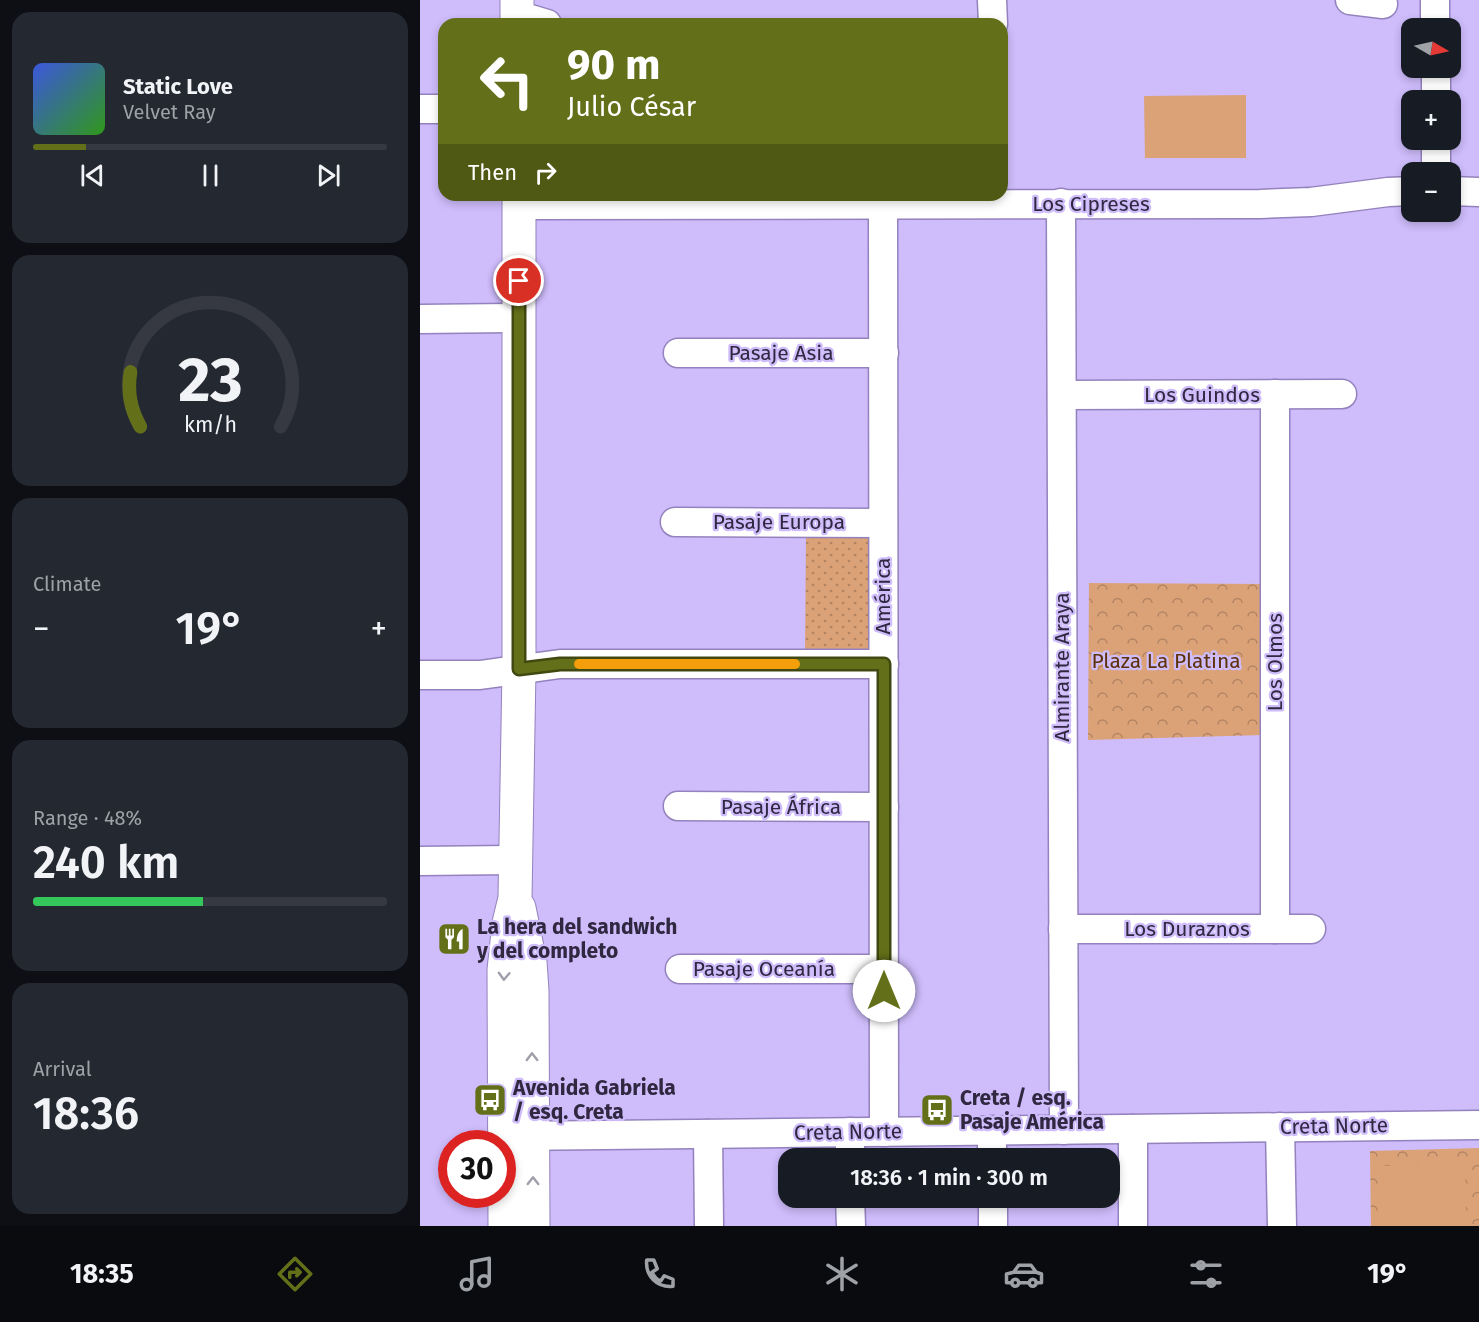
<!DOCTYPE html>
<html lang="en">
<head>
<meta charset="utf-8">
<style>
	body { margin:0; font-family:"Fira Sans",sans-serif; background:#242831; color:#f1f3f6; height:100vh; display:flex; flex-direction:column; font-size:22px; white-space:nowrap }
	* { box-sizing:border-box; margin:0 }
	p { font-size:20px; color:#9ea1a6 }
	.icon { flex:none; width:33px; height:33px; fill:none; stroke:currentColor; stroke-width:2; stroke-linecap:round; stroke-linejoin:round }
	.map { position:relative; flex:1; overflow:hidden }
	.side { display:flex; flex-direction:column; gap:12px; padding:12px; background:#0d0f14; width:420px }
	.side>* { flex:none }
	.hud { position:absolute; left:18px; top:18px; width:570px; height:183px; border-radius:18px; box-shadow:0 3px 9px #0003; background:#647019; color:#fff; overflow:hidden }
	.needle { width:39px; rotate:99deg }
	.fabs { position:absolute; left:981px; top:18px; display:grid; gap:12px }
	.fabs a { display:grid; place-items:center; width:60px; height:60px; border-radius:12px; background:#171b24; box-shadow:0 3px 9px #0003; font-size:30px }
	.speed { position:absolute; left:18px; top:1130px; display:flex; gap:12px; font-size:30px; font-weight:700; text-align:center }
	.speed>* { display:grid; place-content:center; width:78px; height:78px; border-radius:50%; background:#171b24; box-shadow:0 3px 9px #0003; line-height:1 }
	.speed .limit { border:9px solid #d22; background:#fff; color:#111 }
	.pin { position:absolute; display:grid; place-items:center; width:51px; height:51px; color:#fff; margin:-26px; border:3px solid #fff; border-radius:50%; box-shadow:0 2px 6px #0007 }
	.me { position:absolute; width:66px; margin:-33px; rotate:0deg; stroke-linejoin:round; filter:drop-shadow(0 0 4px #0008) }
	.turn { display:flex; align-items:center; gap:21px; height:126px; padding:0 30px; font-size:27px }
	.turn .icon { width:78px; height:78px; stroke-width:2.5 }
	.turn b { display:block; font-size:42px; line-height:51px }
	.then { display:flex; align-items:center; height:57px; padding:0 30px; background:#0003; gap:12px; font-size:22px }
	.big { font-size:45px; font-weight:600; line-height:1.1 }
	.side .card { flex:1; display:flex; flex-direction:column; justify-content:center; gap:9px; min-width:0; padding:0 21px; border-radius:18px; background:#242831 }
	.side .dial { align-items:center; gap:0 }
	.dial svg { height:156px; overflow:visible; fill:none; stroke:#363941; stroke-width:7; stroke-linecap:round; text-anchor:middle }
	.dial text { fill:#f1f3f6; stroke:none }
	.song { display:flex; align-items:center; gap:18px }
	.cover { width:72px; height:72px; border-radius:9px; background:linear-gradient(135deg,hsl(230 70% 55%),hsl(110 70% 35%)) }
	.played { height:6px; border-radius:3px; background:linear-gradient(90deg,#647019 15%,#363941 15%) }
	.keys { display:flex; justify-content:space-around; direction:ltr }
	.heat { display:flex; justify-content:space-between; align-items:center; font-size:33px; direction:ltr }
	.charge { height:9px; border-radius:4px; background:linear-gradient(90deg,#34c759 48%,#363941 0) }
	.trip { position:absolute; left:358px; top:1148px; width:342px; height:60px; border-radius:18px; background:#171b24; box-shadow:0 3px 9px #0003; font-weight:600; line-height:60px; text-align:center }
	.tab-bar { display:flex; height:96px; justify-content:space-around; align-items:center; background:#090b0e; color:#9ea1a6 }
	.tab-bar .icon { width:42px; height:42px }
	.tab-bar .on { color:#647019 }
	.tab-bar b { font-size:27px; color:#f1f3f6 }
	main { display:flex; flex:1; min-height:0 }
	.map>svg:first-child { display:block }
	.grass { fill:url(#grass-dots) }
	.park { fill:url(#park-crowns) }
	.pitch { fill:#dca277 }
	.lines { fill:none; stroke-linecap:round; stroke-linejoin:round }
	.minor-casing { stroke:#9382bd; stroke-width:31 }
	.major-casing { stroke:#9382bd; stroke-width:35 }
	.minor { stroke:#fff; stroke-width:28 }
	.major { stroke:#fff; stroke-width:33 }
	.oneway { stroke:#a19ea9 }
	.route-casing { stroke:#414910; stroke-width:15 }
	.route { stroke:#647019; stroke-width:10 }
	.slow { stroke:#f59e0b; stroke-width:10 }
	.labels { text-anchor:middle; stroke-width:4.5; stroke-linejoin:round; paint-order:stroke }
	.street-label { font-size:21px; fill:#2f2840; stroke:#cebcfb }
	.park-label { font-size:21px; fill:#5e3209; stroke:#cebcfb }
	.poi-label { font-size:21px; font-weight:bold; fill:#2f2840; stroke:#cebcfb; text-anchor:start }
</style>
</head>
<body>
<main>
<section class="side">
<div class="card">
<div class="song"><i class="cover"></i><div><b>Static Love</b><p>Velvet Ray</p></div></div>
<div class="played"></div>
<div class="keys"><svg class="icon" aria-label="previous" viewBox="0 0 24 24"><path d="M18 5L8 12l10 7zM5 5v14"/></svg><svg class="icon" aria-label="pause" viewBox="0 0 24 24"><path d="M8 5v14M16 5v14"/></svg><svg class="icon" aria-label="next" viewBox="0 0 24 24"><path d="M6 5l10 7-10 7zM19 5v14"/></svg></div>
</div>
<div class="card dial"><svg viewBox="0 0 100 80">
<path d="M14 69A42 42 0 1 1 86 69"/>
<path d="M14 69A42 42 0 0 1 9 41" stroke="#647019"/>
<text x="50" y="56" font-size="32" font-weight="700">23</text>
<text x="50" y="72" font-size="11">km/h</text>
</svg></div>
<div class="card"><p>Climate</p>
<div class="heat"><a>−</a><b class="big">19°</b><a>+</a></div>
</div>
<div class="card"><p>Range · 48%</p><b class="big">240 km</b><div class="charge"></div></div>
<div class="card"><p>Arrival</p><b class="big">18:36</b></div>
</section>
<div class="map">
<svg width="1059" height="1226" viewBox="0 0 1059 1226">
	<defs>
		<pattern id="grass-dots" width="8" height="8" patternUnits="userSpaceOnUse" patternTransform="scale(1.5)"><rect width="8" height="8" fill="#dca277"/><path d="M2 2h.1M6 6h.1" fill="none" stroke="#b38463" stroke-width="1.8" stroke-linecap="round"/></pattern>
		<pattern id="park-crowns" width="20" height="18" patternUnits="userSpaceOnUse" patternTransform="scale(1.5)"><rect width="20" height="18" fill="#dca277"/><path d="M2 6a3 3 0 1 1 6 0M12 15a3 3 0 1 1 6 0" fill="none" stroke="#b38463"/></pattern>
	</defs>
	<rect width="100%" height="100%" fill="#cebcfb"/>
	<path class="grass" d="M386,536H455V649L385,650Z"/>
	<g class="park">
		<path d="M669,583L844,584L843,735L668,740Z"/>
		<path d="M1059,1148V1226H951L950,1151Z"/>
	</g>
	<g class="pitch">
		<path d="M826,95V158H725L724,96Z"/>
		<path d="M1045,1164L1046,1226H960L959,1166Z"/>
	</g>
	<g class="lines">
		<g class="minor-casing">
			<g id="minor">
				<path d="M572,0L573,24"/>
				<path d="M930,0L963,4"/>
				<path d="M1015,0V28"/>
				<path d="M97,15L127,24"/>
				<path d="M1016,68V100"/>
				<path d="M0,109H24"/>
				<path d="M1016,140V172"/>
				<path d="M1030,191L1059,192"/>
				<path d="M463,203L464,1132"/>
				<path d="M641,203L644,1130"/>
				<path d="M99,205L840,204L891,202L968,192L992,191"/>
				<path d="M0,319L99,318"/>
				<path d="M258,353H464"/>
				<path d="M855,394V929"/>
				<path d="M642,395L922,394"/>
				<path d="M255,522L463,523"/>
				<path d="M0,675H60L140,664H464"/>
				<path d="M258,806L464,807"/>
				<path d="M0,861L96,860"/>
				<path d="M643,929H891"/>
				<path d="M260,969H464"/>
				<path d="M860,1127L862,1226"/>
				<path d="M713,1129V1226"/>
				<path d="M572,1130V1158"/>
				<path d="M430,1132V1158"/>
				<path d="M288,1134L289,1226"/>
				<path d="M92,1136L1059,1125"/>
				<path d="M430,1197L431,1226"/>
				<path d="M573,1197V1226"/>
			</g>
		</g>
		<g class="major-casing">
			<g id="major">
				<path d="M97,0V24"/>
				<path d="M99,908L110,962L112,991L113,1226"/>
				<path d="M85,1226L84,970L89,923L95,898L99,670V195"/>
			</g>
		</g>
		<use href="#minor" class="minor"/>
		<use href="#major" class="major"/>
	</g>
	<defs><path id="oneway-chevron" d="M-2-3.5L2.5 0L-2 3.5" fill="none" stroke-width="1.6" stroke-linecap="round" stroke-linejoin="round" transform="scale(1.5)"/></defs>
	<g class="oneway">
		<use href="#oneway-chevron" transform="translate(84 976) rotate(92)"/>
		<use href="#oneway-chevron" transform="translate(112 1057) rotate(-91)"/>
		<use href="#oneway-chevron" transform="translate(113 1181) rotate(-90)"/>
	</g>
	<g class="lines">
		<g class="route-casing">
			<path id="route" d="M99,281V669L140,664H464V991"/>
		</g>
		<use href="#route" class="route"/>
		<path class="slow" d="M159,664H375"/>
	</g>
	<defs>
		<g id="restaurant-square" transform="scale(1.725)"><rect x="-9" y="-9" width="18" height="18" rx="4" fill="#647019" stroke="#cebcfb"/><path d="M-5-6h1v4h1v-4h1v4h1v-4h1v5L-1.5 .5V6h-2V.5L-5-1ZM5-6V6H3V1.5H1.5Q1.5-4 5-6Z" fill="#fff"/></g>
		<g id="bus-square" transform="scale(1.725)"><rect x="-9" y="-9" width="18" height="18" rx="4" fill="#647019" stroke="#cebcfb"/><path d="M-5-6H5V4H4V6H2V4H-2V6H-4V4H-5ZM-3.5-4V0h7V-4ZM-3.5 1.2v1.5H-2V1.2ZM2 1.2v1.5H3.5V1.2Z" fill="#fff"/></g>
	</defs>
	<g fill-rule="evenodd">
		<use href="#restaurant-square" x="34" y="939"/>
		<use href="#bus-square" x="70" y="1100"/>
		<use href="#bus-square" x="517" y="1110"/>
	</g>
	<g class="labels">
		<g class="street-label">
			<text x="671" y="211">Los Cipreses</text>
			<text x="361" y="360">Pasaje Asia</text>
			<text x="782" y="402">Los Guindos</text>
			<text x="359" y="529">Pasaje Europa</text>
			<text transform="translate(463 596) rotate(-90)" y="7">América</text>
			<text transform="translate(855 662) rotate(-90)" y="7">Los Olmos</text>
			<text transform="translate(642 667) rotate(-90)" y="7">Almirante Araya</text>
			<text x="361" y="814">Pasaje África</text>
			<text x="767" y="936">Los Duraznos</text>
			<text x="344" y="976">Pasaje Oceanía</text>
			<text transform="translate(914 1126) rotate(-1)" y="7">Creta Norte</text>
			<text transform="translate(428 1132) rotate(-1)" y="7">Creta Norte</text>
		</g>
		<g class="park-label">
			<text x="746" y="668">Plaza La Platina</text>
		</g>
		<g class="poi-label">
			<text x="57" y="934">La hera del sandwich<tspan x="57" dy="24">y del completo</tspan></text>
			<text x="93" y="1095">Avenida Gabriela<tspan x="93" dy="24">/ esq. Creta</tspan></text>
			<text x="540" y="1105">Creta / esq.<tspan x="540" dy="24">Pasaje América</tspan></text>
		</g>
	</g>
</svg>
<div class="fabs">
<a><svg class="needle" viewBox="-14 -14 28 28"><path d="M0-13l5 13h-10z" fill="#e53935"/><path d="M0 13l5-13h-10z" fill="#9ea1a6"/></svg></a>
<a>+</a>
<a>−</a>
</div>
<div class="speed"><div class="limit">30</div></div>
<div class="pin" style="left:99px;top:281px;background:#d93025"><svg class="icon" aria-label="arrive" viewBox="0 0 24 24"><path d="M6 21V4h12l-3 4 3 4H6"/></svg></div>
<svg class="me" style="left:464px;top:991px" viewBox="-20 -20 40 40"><circle r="19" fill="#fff"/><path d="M0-13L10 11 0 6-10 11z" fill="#647019"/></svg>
<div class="trip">18:36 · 1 min · 300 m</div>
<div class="hud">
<div class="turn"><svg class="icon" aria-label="left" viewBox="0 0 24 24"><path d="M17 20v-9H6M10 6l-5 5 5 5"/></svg><div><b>90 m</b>Julio César</div></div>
<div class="then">Then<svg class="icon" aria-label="right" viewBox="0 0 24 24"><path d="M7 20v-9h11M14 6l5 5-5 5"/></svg></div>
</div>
</div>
</main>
<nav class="tab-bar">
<b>18:35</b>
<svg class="icon on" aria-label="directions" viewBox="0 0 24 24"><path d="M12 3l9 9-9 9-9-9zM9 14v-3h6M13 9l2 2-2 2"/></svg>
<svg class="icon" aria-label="music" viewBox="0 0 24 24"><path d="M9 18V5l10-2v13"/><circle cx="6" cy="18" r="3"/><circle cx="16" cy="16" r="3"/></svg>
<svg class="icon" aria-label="phone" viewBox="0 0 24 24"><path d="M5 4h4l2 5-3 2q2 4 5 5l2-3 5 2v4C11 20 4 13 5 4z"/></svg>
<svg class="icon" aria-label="climate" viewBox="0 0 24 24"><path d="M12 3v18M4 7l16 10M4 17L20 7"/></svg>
<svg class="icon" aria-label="car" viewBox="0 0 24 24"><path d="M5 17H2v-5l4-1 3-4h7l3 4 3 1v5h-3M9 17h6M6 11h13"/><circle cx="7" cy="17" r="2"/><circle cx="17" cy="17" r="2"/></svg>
<svg class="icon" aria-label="filters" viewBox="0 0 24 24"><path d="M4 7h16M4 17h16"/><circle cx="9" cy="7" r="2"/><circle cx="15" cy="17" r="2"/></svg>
<b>19°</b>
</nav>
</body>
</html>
